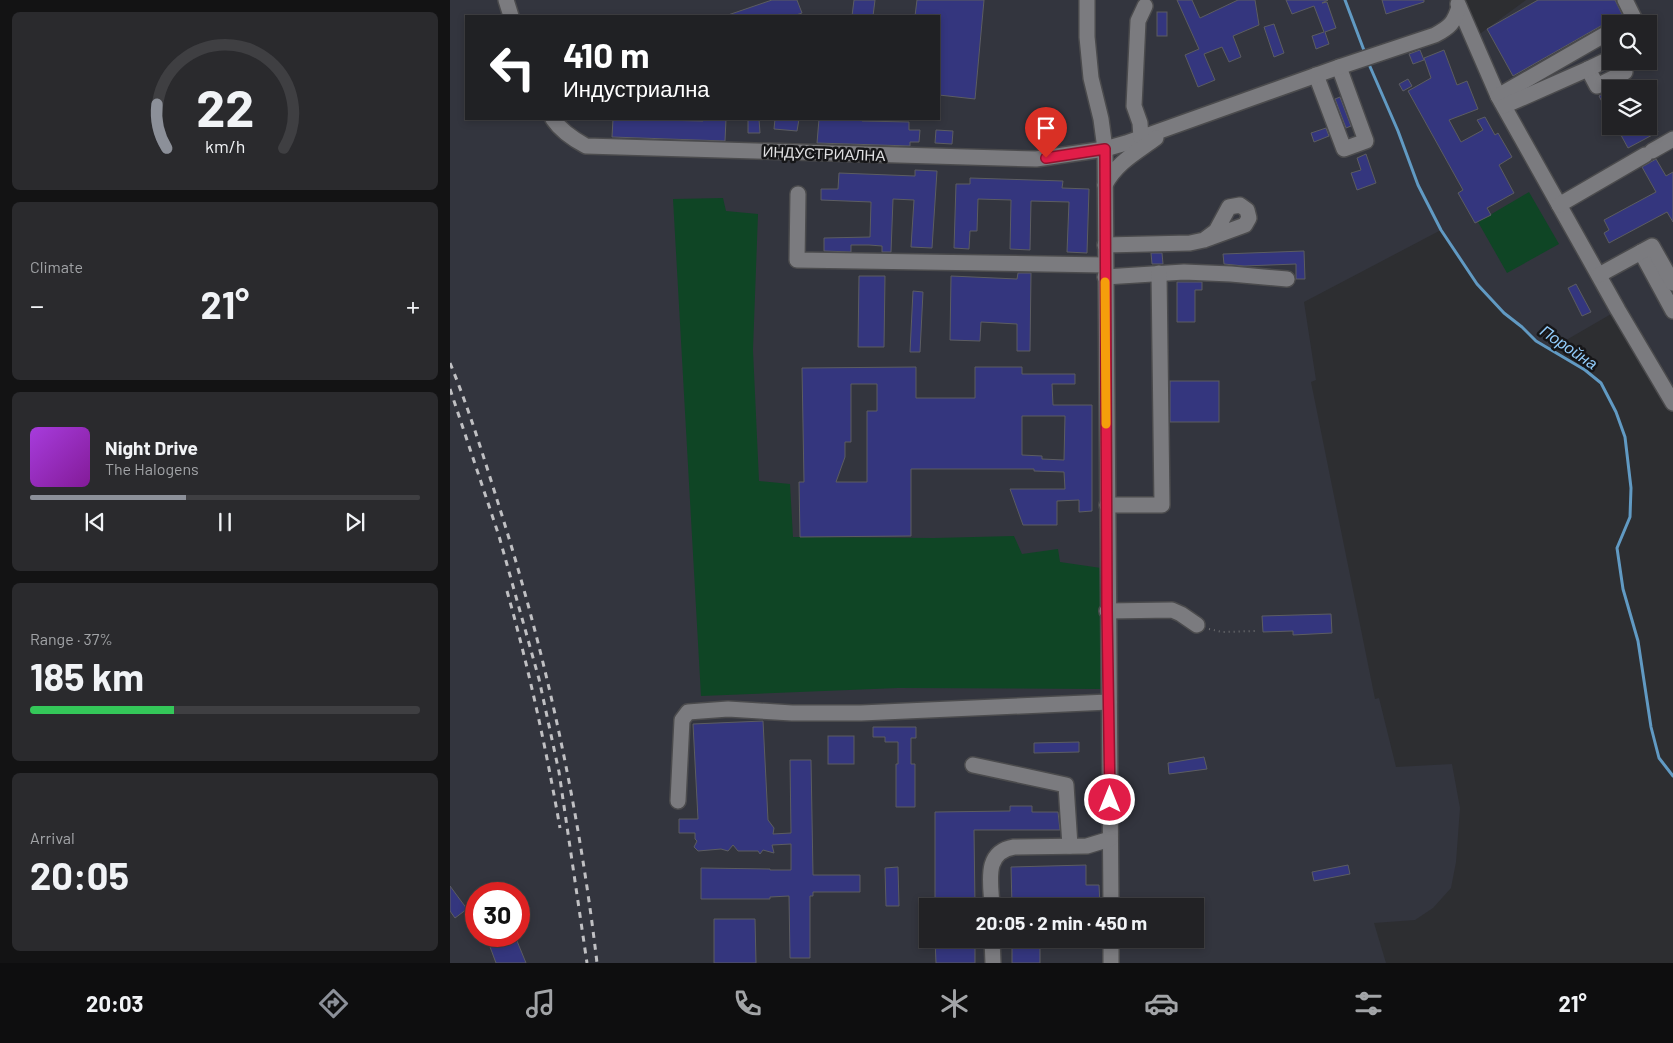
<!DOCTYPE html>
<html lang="en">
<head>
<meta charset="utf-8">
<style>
	body { margin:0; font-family:Barlow,sans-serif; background:#2a2a2d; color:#f1f3f6; height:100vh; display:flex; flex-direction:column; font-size:19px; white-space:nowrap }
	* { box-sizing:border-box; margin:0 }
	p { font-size:16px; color:#a2a4a7 }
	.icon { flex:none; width:28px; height:28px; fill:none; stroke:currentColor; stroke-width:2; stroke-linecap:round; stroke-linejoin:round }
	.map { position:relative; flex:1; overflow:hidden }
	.details { display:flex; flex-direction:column; gap:12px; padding:12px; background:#131314; width:450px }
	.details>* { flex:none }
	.banner { position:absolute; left:15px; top:15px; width:475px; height:105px; border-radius:0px; box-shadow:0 2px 8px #0003,0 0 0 1px #3f3f42; background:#202124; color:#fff; overflow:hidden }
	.fabs { position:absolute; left:1152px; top:15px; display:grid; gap:10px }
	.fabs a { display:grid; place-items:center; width:55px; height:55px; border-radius:0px; background:#222225; box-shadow:0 2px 8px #0003,0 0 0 1px #3f3f42; font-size:25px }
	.speed { position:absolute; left:15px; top:882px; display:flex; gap:10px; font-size:25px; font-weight:700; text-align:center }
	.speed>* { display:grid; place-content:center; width:65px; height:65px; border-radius:50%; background:#222225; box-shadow:0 2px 8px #0003,0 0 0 1px #3f3f42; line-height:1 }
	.speed .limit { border:8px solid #d22; background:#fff; color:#111 }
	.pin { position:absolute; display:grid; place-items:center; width:42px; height:42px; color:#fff; margin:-51px -21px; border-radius:50% 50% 50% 0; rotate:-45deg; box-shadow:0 0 5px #0007 }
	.pin .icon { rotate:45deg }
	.me { position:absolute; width:55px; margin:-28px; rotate:0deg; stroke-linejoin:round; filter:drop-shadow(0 0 4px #0008) }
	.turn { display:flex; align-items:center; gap:18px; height:105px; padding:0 15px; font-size:22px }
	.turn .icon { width:65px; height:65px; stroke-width:2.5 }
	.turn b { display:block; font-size:35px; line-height:42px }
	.big { font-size:38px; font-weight:700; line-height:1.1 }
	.details .tile { flex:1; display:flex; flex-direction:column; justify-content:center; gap:8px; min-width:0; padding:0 18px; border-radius:8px; background:#2a2a2d }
	.details .dial { align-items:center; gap:0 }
	.dial svg { height:130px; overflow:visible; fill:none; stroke:#3f3f42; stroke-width:7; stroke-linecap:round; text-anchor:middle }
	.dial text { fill:#f1f3f6; stroke:none }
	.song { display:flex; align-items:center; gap:15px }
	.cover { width:60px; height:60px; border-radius:8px; background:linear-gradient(135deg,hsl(280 70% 55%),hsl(290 70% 35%)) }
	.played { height:5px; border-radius:2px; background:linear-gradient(90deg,#8c9099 40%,#3f3f42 40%) }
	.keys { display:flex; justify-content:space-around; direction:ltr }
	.heat { display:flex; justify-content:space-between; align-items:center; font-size:28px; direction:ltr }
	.charge { height:8px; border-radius:4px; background:linear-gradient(90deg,#34c759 37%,#3f3f42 0) }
	.trip { position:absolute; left:469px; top:898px; width:285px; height:50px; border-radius:0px; background:#222225; box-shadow:0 2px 8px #0003,0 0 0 1px #3f3f42; font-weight:700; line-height:50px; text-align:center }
	.dock { display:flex; height:80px; justify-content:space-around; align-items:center; background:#0e0e0f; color:#a2a4a7 }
	.dock .icon { width:35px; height:35px }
	.dock .on { color:#8c9099 }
	.dock b { font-size:22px; color:#f1f3f6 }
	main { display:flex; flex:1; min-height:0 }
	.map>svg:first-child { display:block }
	.built { fill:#33353e; fill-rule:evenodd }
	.green { fill:#0f4525 }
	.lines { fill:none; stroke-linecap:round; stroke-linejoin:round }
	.stream { stroke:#619ac3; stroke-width:3 }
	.building { fill:#34367e; stroke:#5c5d61; fill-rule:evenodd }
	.minor-casing { stroke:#4b4b4d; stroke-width:18 }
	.path { stroke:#6c6d70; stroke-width:2; stroke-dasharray:1 4; stroke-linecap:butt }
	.minor { stroke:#7b7b7f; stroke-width:15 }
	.rail { stroke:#c0c0c3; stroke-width:3; stroke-dasharray:6 6; stroke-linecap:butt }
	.route-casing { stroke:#92132f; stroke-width:12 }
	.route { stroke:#e11d48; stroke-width:9 }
	.slow { stroke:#f59e0b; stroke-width:9 }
	.labels { text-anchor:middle; stroke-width:5; stroke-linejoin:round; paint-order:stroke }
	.street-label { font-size:15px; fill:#e0e0e2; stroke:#161618 }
	.water-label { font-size:16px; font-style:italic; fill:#92ccfb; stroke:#161618 }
</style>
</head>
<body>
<main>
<section class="details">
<div class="tile dial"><svg viewBox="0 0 100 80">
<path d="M14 69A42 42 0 1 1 86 69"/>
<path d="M14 69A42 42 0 0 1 8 42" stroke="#8c9099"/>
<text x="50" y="56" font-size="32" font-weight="700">22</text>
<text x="50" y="72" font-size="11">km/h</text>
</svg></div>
<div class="tile"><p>Climate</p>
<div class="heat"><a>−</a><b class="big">21°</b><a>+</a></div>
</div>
<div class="tile">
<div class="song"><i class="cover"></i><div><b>Night Drive</b><p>The Halogens</p></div></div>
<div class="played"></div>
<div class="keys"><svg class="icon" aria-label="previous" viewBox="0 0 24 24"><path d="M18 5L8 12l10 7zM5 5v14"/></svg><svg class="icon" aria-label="pause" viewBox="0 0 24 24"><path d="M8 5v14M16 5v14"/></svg><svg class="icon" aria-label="next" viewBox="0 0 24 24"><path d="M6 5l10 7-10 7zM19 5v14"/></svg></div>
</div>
<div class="tile"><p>Range · 37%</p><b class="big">185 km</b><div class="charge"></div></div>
<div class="tile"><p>Arrival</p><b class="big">20:05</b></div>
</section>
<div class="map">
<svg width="1223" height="963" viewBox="0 0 1223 963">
	<rect width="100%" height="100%" fill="#2d2e31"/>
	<path class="built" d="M0,0H1007L1023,39L1076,0H1223V403L1168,310L1099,350L1086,341L1072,327L1054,313L1027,284L991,230L854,302L866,380L861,382L925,699L929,698L946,767L1002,764L1010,808L1006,862L1001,888L983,908L965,920L924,923L936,963H0ZM16,16H489V119H16ZM1161,24H1199V61H1161ZM1161,89H1199V126H1161ZM26,894H69V936H26ZM478,906H745V939H478Z"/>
	<g class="green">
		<path d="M1079,192L1109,244L1057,273L1028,222Z"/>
		<path d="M273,198L276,211L308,214L303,350L309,481L340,484L343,537L484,538L564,536L572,554L608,549L610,562L651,568L652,689L448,688L251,696L223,199Z"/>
	</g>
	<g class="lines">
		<g class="stream">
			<path d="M895,0L915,53"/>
			<path d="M918,62L948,131L968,185L991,230L1027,284L1054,313L1072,327L1086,341L1135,370L1151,383L1166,412L1175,437L1181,488L1180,517L1167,548L1173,589L1188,641L1201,727L1209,758L1223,776"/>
		</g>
	</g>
	<g class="building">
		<path d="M322,0H347L352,13L343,16H278V15Z"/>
		<path d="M404,0H425L423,16H402Z"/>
		<path d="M467,0H534L525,99L489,95V16H465Z"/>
		<path d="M727,0H742L750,18L788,0H805L809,25L783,36L791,57L779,62L772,47L754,54L765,80L748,87L735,55L749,49Z"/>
		<path d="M836,0H878L872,3L877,2L886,28L875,32L879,44L866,49L862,36L874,32L864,6L842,14Z"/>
		<path d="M932,0H974V2L936,14Z"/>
		<path d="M1088,0H1165L1172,14L1165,21L1156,23L1063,76L1037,29Z"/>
		<rect x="707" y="12" width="10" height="24"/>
		<path d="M824,24L834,53L824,57L814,27Z"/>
		<path d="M970,50L974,60L963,64L959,54Z"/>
		<path d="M994,50L1007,85L1017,81L1028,109L999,120L1011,142L1033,130L1027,120L1035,117L1045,135L1048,133L1062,157L1049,165L1064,193L1037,208L1041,215L1025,223L1008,193L1013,190L958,91L981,78L974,58Z"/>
		<path d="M958,79L962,86L953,91L949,84Z"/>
		<path d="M1161,89V119L1149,96Z"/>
		<path d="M890,97L901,126L896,128L885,99Z"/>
		<path d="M163,119L253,121V119H276L275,141L162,137Z"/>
		<path d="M298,119H309L310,133H298Z"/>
		<path d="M325,119H349L347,131L324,129Z"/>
		<path d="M369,119H412V121L459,122V130H470L469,142H460V146L367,143Z"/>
		<path d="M1166,126H1205L1208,132L1178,148Z"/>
		<path d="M876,128L879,136L864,142L861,133Z"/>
		<path d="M486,130L503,131L502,144L485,143Z"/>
		<path d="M916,154L926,183L907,190L901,173L911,170L907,158Z"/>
		<path d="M1206,159L1216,176L1223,172V222L1217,212L1159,243L1154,233L1159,230L1154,220L1206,192L1192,167Z"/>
		<path d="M465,170L487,171L482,248L461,247L464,200L443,199L441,252H432V246L419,245H401V252L374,251V238L420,237L421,202L371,200V189H388L389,173L465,176Z"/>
		<path d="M520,178L613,181L612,188L639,189L637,253L617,252L619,202L581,201L580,250L560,249L561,200L528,199L527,231H520L519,249L504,248L506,184H520Z"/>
		<path d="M854,251L855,279H846V264L794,266L774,264L773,254Z"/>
		<path d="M701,253H712L713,264H702Z"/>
		<path d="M568,273H581L580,351H567V324L531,322L530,341L500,340L501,276L567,279Z"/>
		<path d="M409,276H435L434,347H408Z"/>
		<path d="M727,282H752V290H745V322H727Z"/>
		<path d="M1126,284L1141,312L1132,316L1118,288Z"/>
		<path d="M463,291L473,292L470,352H460Z"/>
		<path d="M466,367V398H525V367H572V374H625V384H602L603,405H642V511L629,512V500L607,501V525H573L560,489H615L614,472L584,471V469H461V536L350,537L349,482H354L352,368ZM401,384H427V411H417V482H386L395,457V442H401ZM572,416H615L614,460L592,459V456L572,455Z"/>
		<rect x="720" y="381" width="49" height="41"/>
		<path d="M881,614L882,633L843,635V631L813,632L812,616Z"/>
		<path d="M313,721L318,820L324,828L323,834L341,833L340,760H361L363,875H410V892H363V896H360V958H340L339,896L320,897V899H251V868L320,869V870H341V844L322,845L324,853L313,850L310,854L308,851H288L283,845L278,851L271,849L248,851L244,847L247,841L245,839V833H229V819H248L243,724Z"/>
		<path d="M423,727H466V738H461V764H465V807H446V764H448V742H435V737H423Z"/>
		<rect x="378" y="736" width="26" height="28"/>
		<path d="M629,742V752L584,753V743Z"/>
		<path d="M754,757L757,769L719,774L718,763Z"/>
		<path d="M560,806H582V812H608L610,830H524L525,906H485V812L560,811Z"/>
		<path d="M636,865V885H649L650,906H562L561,867Z"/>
		<path d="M898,865L900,874L864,881L862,872Z"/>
		<path d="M448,867L449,906H436L435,868Z"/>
		<path d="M0,886L17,909L5,918L0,911Z"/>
		<path d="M264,919H305L306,963H264Z"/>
		<path d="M36,936H65L76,963H46Z"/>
		<path d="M485,939H525V963H486Z"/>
		<rect x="562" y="939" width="28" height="24"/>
	</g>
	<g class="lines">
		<g class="minor-casing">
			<g id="minor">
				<path d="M56,0L61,16"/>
				<path d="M637,0V37L641,78L651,119L655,149C655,402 659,654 661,906"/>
				<path d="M1008,4L1048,96L1168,310L1223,403"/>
				<path d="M1174,24L1184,18L1175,0"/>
				<path d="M1138,69L1147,86L1175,72L1170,61"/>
				<path d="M866,75L894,149L916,141L889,67"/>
				<path d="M1048,96L1161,31"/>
				<path d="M1054,106L1138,69L1161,58"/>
				<path d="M103,119C111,131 123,139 136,146L586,159L655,149L676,143L889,67L985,35C1000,27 1004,23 1009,7"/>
				<path d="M691,138L690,123L684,106L688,21L695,6"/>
				<path d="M1202,151L1223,139"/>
				<path d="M655,185C666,163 687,152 706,138"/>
				<path d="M348,194L347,260L655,265"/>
				<path d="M1109,205L1195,155"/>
				<path d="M655,245L740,243L754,240L795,225L799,218L797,210L790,205L779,207L766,231L754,240"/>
				<path d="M1191,252L1223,311"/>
				<path d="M1149,275L1202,246L1223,283"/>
				<path d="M655,277L734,272L781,274L837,279"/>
				<path d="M657,505H712L709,273"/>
				<path d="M657,611L722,610L731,614L747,625"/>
				<path d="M523,765L616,785L620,846"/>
				<path d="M228,801L232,720L238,712L278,709L342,713H411L659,702"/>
				<path d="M542,906C541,883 533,852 564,847L637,846L660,839"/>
				<path d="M542,939L543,963"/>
				<path d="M661,939V963"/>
			</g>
		</g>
		<path class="path" d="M759,629L772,632L806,631"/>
		<use href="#minor" class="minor"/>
		<g class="rail">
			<path d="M0,363C19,409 34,458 49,506C96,654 129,808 147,963"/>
			<path d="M0,389L49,536L89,679L109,772L137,963"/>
			<path d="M57,591C79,669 96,748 110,828"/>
		</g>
	</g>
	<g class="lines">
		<g class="route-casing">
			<path id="route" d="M596,158L655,149L657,610L660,800"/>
		</g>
		<use href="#route" class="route"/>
		<path class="slow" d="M655,282L656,424"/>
	</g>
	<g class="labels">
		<g class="street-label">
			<text transform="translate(374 154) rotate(2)" y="5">ИНДУСТРИАЛНА</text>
		</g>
		<g class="water-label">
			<text transform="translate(1119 347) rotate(34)" y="6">Поройна</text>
		</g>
	</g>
</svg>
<div class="fabs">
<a><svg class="icon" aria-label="search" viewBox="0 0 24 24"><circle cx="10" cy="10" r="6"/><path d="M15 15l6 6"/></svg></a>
<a><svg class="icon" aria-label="layers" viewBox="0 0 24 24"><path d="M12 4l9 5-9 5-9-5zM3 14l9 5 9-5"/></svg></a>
</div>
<div class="speed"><div class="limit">30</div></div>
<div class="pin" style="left:596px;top:158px;background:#d93025"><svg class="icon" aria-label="arrive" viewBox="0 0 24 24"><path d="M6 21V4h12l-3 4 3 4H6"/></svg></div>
<svg class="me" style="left:660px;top:800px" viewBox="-20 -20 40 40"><circle r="17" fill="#e11d48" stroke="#fff" stroke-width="3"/><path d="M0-11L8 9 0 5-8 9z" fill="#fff"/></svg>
<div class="trip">20:05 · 2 min · 450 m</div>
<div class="banner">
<div class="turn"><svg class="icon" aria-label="left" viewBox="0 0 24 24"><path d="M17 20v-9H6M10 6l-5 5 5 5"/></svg><div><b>410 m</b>Индустриална</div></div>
</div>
</div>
</main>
<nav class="dock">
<b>20:03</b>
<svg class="icon on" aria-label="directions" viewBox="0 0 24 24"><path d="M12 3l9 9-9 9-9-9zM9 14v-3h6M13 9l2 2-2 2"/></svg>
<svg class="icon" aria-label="music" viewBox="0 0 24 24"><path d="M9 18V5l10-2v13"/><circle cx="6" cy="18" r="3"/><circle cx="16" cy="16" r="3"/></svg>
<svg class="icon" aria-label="phone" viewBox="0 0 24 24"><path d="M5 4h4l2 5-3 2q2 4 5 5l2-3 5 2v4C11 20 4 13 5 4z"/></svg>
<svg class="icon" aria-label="climate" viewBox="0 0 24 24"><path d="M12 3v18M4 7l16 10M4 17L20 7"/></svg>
<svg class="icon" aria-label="car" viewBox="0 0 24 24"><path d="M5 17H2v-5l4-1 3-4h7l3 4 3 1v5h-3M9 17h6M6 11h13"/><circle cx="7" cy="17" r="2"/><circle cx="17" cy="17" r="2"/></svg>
<svg class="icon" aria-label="filters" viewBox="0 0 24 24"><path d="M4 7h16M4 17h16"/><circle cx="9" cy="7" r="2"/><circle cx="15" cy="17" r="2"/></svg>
<b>21°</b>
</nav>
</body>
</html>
